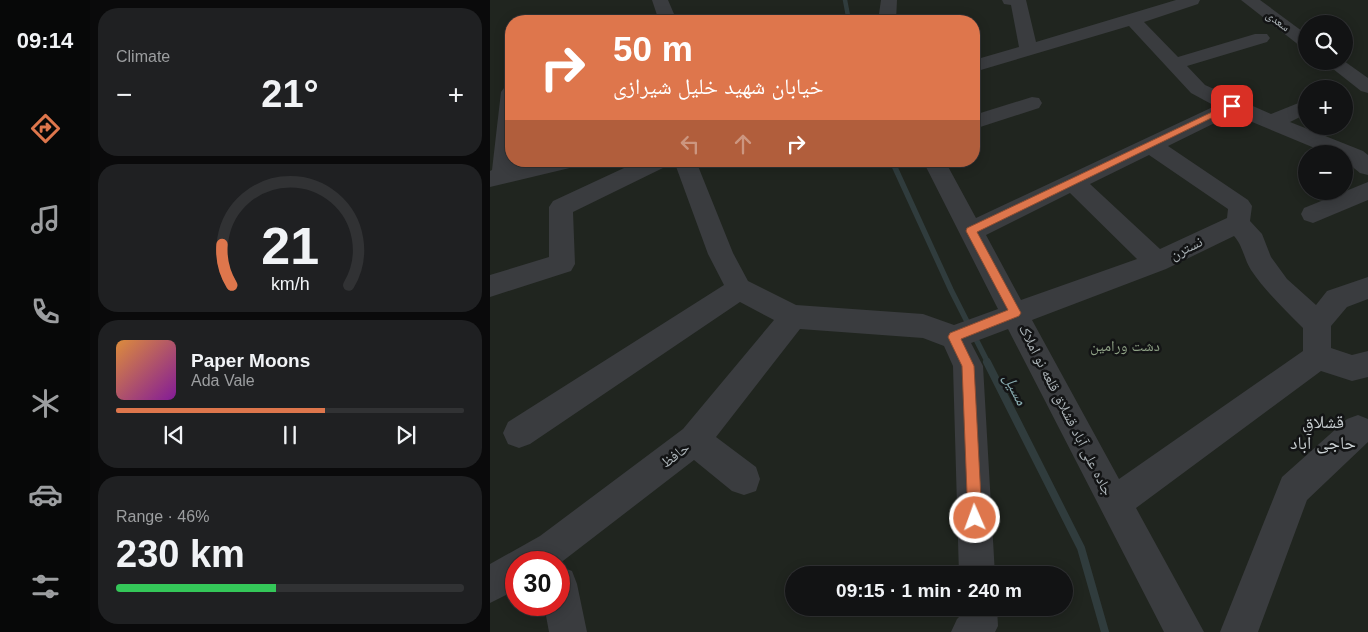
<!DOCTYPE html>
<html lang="en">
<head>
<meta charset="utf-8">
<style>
	body { margin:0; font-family:Arial,"Noto Naskh Arabic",sans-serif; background:#1f2022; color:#f1f3f6; height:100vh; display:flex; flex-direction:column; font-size:19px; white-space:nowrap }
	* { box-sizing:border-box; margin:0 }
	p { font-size:16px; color:#9c9ea0 }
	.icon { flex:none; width:28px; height:28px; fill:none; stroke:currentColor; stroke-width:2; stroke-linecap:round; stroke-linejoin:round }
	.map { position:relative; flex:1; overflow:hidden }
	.sheet { display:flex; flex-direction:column; gap:8px; padding:8px; background:#0a0a0b; width:400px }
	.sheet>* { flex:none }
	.top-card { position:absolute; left:15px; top:15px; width:475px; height:152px; border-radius:20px; box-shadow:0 2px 12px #0003,0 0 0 1px #313234; background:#de764c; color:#fff; overflow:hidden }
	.tools { position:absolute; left:808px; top:15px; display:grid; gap:10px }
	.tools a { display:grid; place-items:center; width:55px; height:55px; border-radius:50%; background:#121314; box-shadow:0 2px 12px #0003,0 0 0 1px #313234; font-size:25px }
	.speed { position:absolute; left:15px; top:551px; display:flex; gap:10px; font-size:25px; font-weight:700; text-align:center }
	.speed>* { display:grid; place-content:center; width:65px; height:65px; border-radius:50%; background:#121314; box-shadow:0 2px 12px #0003,0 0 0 1px #313234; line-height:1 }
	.speed .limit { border:8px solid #d22; background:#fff; color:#111 }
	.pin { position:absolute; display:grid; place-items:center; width:42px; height:42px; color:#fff; margin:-21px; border-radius:10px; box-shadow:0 2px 8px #0006 }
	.me { position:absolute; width:55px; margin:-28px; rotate:358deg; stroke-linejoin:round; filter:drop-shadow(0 0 4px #0008) }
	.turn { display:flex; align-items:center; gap:18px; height:105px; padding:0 25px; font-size:22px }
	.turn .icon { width:65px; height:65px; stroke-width:2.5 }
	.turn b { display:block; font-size:35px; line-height:42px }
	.lanes { display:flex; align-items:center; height:48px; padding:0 25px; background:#0003; justify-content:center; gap:25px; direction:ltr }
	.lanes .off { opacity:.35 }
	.big { font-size:38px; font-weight:700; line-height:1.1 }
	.sheet .widget { flex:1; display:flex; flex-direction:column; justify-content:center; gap:8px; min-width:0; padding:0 18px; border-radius:20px; background:#1f2022 }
	.sheet .dial { align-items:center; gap:0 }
	.dial svg { height:130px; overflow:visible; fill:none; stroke:#313234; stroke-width:7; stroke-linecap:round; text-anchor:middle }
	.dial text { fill:#f1f3f6; stroke:none }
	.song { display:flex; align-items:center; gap:15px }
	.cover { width:60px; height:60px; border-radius:8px; background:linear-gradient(135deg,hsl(30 70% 55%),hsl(290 70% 35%)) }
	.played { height:5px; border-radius:2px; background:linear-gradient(90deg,#de764c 60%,#313234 60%) }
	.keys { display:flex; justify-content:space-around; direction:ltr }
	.heat { display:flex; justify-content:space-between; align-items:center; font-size:28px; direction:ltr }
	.charge { height:8px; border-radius:4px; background:linear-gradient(90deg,#34c759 46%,#313234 0) }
	.trip { position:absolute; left:295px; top:566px; width:288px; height:50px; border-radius:25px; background:#121314; box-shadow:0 2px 12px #0003,0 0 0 1px #313234; font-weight:700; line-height:50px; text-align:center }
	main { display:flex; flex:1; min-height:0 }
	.tabs { display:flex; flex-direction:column; width:90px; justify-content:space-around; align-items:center; background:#070808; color:#9c9ea0 }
	.tabs .icon { width:35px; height:35px }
	.tabs .on { color:#de764c }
	.tabs b { font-size:22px; color:#f1f3f6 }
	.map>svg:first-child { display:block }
	.green { fill:#20251f; fill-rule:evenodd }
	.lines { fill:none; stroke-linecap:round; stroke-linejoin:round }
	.stream-far2 { stroke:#303c3d; stroke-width:4.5 }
	.stream-far1 { stroke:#303c3d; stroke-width:5.5 }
	.stream { stroke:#303c3d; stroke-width:8 }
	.minor { fill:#3a3c3f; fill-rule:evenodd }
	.route { fill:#de764c; stroke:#904d31 }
	.labels { text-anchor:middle; stroke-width:5; stroke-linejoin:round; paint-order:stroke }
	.far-street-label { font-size:12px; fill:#acb4b8; stroke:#131415 }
	.street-label { font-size:15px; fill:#acb4b8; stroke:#131415 }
	.park-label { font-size:15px; fill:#8ea185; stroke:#131415 }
	.water-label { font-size:16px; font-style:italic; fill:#87abaf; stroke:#131415 }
	.quarter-label { font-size:18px; fill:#ccd2d5; stroke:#131415 }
</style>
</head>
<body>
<main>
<nav class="tabs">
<b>09:14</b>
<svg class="icon on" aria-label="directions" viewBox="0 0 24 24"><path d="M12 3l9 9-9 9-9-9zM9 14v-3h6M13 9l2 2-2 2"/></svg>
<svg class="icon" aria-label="music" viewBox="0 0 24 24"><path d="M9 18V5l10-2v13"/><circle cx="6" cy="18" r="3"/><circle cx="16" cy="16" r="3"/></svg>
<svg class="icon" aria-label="phone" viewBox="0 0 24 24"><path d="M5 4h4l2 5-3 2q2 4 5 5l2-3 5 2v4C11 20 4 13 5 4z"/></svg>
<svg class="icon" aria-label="climate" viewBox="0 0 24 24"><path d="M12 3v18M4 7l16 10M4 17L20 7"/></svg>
<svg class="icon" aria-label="car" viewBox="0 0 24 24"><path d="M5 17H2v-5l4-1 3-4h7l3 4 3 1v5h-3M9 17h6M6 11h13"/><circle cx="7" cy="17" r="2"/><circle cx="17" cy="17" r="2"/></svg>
<svg class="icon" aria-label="filters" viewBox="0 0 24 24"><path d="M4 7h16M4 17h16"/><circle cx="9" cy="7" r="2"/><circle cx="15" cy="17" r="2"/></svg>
</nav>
<section class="sheet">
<div class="widget"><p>Climate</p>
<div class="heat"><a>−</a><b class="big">21°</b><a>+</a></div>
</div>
<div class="widget dial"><svg viewBox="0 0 100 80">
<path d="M14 69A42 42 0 1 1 86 69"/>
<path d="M14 69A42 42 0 0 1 8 44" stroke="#de764c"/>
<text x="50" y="56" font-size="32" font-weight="700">21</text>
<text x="50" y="72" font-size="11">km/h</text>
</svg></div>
<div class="widget">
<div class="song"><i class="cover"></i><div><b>Paper Moons</b><p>Ada Vale</p></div></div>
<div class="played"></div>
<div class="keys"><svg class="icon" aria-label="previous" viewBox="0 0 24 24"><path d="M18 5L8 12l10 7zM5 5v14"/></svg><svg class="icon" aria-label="pause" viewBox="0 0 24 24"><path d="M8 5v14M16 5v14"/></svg><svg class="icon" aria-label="next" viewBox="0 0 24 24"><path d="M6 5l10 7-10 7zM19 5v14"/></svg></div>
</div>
<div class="widget"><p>Range · 46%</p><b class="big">230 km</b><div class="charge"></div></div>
</section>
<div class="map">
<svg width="878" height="632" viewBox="0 0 878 632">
	<rect width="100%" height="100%" fill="#18191a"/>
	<path class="green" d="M0,0H878V632H0ZM21,21H484V161H21ZM816,24H854V61H816ZM816,89H854V126H816ZM816,154H854V191H816ZM26,562H69V605H26ZM304,575H574V608H304Z"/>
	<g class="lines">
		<path class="stream-far2" d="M355,0L359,21"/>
		<path class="stream-far1" d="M402,161L461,290L498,363"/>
		<path class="stream" d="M497,362L591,548L615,632"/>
		<g class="minor">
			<path d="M162,0H178L187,21H169Z"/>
			<path d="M391,0H407L406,21H388Z"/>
			<path d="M512,0H536L546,42L686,0H710L708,4L654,22L688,57L765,34H777L780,38L777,42L697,66L715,85L781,114L816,100V114L800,122L873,151L878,155V175L870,173L854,160V154H839L743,114L678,146L758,200L762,206L760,221L772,234L781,257L797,279L826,305L837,291L878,277V299L857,307L841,326V348L862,355L878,351V377L862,381L831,371L646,508L714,632H674L518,329L481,343L493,366L505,575H469L463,366L454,346L433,338L310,329L226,437L266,467L270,479L266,491L254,495L242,491L204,460L69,564L26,562V590L0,603V564L50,536L193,429L284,320L250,302L40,444L29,448L18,444L13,433L18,422L234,285L218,254L184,161H206L243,253L258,281L306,305L433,314L464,325L508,309L433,161H455L486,218L725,106L701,93L639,26L484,72V60L529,47L521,5L514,4ZM659,155L738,209L737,218L670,249L600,184ZM580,193L647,259L531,300L496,235ZM744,236C753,246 754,259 761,270C776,292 794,309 813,328V351L629,479L542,320L676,269Z"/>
			<path d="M751,0H770L816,34V47L810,46Z"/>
			<path d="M833,61H854L878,78V93L871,91Z"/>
			<path d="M21,86V161H26L25,165L44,161H91L88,166L0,187V171L2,170L11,92L14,88Z"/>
			<path d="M542,97L549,98L552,103L549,108L484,129V115Z"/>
			<path d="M149,161H180L177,166L83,212L85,264L81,271L0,297V275L59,257V207L63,201Z"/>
			<path d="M878,182V200L823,223L814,220L811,214L814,208Z"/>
			<path d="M868,415L878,419V442L817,500L768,632H730L792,477L857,419Z"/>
			<path d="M69,566L82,571L87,584L97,632H59L54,605H69Z"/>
			<path d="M470,608H507L508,626L505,632H461L467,619L470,616Z"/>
		</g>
	</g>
	<path class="route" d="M739,104L746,106L487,232L531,313L529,316L471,339L484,366L492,518L490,523L485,525L480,523L478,518L472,366L458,337L460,333L518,310L476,231L477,228Z"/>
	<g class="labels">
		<g class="far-street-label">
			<text transform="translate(788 21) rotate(36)" y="4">سعدی</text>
		</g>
		<g class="street-label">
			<text transform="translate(696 248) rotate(-26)" y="5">نسترن</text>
			<text transform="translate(576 410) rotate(63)" y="5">جاده علی آباد قشلاق قلعه نو املاک</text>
			<text transform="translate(185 455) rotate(-37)" y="5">حافظ</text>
		</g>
		<g class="park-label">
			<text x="635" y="351">دشت ورامین</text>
		</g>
		<g class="water-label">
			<text transform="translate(526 389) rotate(63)" y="6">مسیل</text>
		</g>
		<g class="quarter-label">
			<text x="833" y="428">قشلاق<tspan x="833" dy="21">حاجی آباد</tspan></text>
		</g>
	</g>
</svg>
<div class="tools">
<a><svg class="icon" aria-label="search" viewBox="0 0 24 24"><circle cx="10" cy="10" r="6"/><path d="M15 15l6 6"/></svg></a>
<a>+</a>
<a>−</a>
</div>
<div class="speed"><div class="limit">30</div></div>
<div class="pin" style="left:742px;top:106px;background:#d93025"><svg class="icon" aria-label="arrive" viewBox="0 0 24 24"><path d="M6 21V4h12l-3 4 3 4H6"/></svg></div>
<svg class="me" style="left:485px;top:518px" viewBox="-20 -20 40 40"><circle r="17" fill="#de764c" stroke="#fff" stroke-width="3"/><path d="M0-11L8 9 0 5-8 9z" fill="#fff"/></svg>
<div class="trip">09:15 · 1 min · 240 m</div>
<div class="top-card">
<div class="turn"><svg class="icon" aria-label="right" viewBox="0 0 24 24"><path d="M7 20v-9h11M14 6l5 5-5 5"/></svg><div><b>50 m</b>خیابان شهید خلیل شیرازی</div></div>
<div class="lanes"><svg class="icon off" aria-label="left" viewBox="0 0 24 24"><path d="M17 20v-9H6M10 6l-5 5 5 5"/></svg><svg class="icon off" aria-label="ahead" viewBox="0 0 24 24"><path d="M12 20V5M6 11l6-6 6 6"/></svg><svg class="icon" aria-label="right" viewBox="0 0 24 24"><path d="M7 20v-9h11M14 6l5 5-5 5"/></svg></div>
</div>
</div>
</main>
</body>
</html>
